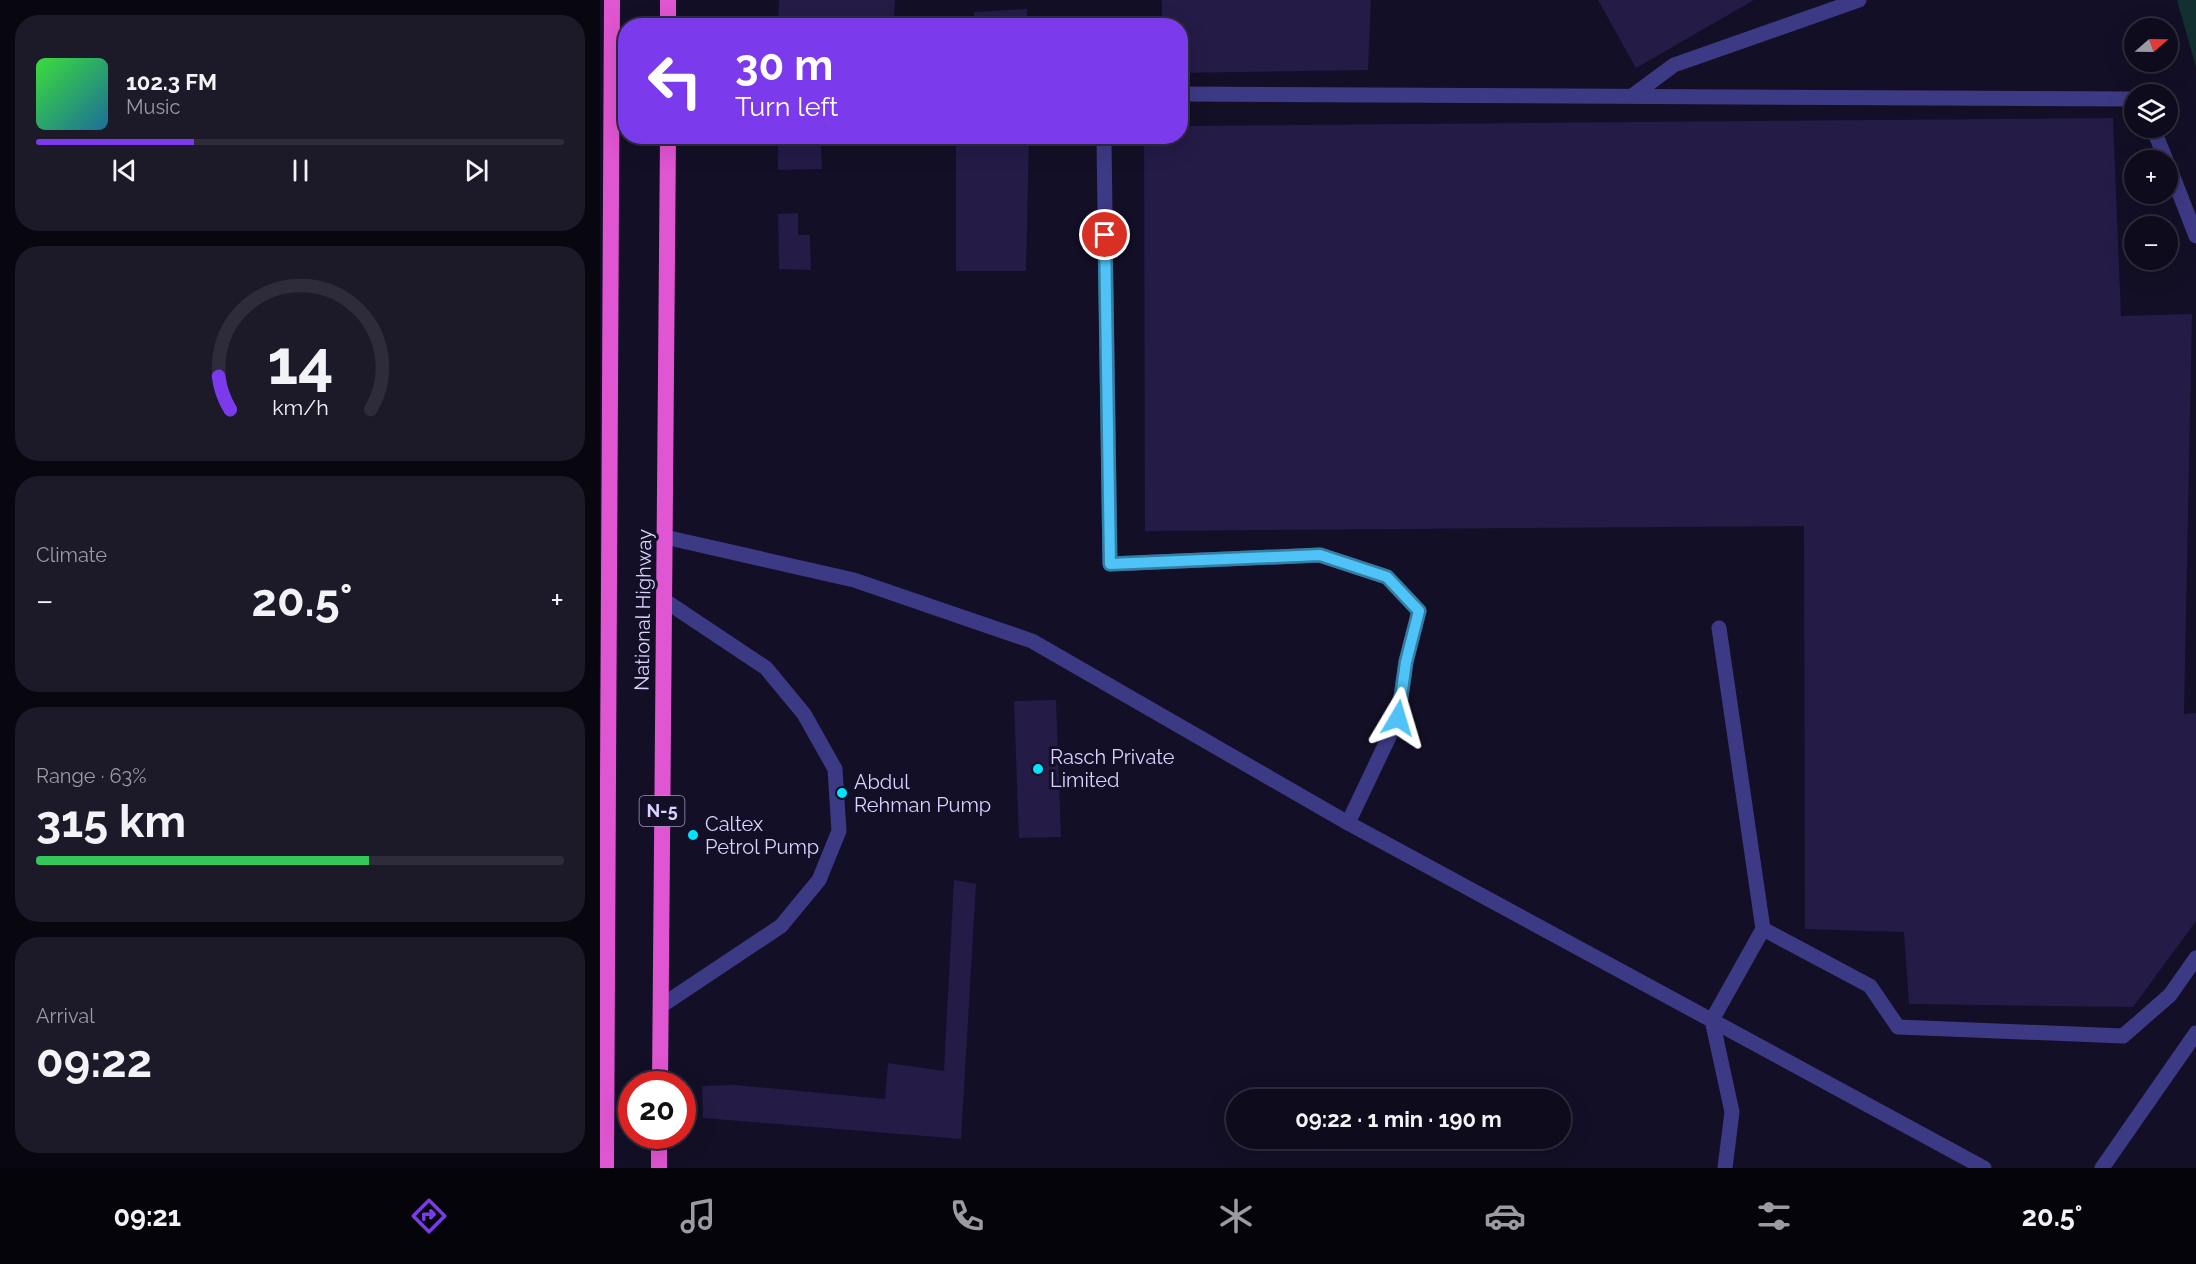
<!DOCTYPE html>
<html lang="en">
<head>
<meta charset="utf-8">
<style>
	body { margin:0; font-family:Raleway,sans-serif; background:#1c1929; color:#f1f3f6; height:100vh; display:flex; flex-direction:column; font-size:22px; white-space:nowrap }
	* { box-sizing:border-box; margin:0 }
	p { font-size:20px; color:#9b9ba3 }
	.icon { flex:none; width:33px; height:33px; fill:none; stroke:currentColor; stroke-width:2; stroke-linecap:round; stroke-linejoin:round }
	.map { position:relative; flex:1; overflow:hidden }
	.drawer { display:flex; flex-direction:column; gap:15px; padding:15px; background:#08060f; width:600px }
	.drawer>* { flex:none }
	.banner { position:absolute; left:18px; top:18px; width:570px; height:126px; border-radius:24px; box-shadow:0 6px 24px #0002,0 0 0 2px #2e2b3b; background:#7c3aed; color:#fff; overflow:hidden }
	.needle { width:39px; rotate:70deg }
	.controls { position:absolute; left:1524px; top:18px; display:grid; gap:12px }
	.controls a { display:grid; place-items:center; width:54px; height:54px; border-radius:50%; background:#0e0b1c; box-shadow:0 6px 24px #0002,0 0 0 2px #2e2b3b; font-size:30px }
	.speed { position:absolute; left:18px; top:1071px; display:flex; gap:12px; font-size:30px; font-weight:700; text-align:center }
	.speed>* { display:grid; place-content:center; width:78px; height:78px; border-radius:50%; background:#0e0b1c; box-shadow:0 6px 24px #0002,0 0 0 2px #2e2b3b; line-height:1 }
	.speed .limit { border:9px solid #d22; background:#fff; color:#111 }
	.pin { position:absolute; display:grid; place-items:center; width:51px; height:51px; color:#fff; margin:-26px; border:3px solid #fff; border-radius:50%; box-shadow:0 2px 6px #0007 }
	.me { position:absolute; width:66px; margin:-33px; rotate:7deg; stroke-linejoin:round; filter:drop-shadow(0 0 4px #0008) }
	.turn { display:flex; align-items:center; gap:21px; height:126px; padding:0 18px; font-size:27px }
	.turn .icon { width:78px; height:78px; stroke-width:2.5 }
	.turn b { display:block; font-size:42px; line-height:51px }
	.big { font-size:45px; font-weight:700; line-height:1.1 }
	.drawer .card { flex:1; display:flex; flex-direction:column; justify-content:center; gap:9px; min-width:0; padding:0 21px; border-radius:24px; background:#1c1929 }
	.drawer .dial { align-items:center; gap:0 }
	.dial svg { height:156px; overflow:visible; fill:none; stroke:#2e2b3b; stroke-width:7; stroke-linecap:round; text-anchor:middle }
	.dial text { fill:#f1f3f6; stroke:none }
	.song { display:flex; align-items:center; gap:18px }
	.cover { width:72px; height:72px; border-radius:9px; background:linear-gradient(135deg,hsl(120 70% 55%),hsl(200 70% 35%)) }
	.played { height:6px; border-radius:3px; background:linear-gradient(90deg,#7c3aed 30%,#2e2b3b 30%) }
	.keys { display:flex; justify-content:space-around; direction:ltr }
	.heat { display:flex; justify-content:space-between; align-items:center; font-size:33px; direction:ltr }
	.charge { height:9px; border-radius:4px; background:linear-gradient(90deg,#34c759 63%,#2e2b3b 0) }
	.trip { position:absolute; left:626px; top:1089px; width:345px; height:60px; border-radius:30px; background:#0e0b1c; box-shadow:0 6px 24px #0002,0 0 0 2px #2e2b3b; font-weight:700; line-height:60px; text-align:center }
	.tabs { display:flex; height:96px; justify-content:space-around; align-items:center; background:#06040b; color:#9b9ba3 }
	.tabs .icon { width:42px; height:42px }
	.tabs .selected { color:#7c3aed }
	.tabs b { font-size:27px; color:#f1f3f6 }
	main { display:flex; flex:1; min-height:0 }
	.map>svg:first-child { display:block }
	.green { fill:#12302f }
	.building { fill:#241b47 }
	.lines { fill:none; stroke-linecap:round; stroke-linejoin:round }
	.service { stroke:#3d3a85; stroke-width:15 }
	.minor { stroke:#3d3a85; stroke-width:15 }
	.trunk { stroke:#e055d1; stroke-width:16 }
	.route-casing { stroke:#337fa1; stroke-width:15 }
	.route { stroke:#4fc3f7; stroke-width:10 }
	.poi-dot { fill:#00e5ff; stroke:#130f26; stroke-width:2 }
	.labels { text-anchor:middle; stroke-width:6; stroke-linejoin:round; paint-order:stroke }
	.shield { fill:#130f26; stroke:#9e99be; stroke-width:1.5 }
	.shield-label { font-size:18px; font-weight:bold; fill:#d9d4ff }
	.street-label { font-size:20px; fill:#d9d4ff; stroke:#130f26 }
	.poi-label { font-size:20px; fill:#d9d4ff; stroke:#130f26; text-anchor:start }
</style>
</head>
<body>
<main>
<section class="drawer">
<div class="card">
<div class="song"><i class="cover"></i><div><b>102.3 FM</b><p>Music</p></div></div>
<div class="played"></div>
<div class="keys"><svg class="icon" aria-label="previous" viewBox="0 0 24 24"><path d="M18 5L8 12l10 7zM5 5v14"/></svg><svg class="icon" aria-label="pause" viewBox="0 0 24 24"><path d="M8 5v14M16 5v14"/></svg><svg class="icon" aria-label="next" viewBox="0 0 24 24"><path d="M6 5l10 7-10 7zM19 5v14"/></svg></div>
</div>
<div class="card dial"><svg viewBox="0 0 100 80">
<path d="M14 69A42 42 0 1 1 86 69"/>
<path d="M14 69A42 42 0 0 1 8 52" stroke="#7c3aed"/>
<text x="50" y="56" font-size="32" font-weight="700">14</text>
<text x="50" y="72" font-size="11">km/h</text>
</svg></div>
<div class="card"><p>Climate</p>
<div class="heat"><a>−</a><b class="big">20.5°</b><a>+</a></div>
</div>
<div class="card"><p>Range · 63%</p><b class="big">315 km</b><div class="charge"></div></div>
<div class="card"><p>Arrival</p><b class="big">09:22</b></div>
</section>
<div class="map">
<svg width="1596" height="1168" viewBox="0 0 1596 1168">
	<rect width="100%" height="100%" fill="#130f26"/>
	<path class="green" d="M1577,0H1596V67Z"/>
	<g class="building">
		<path d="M179,0H295L294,22L178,23Z"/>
		<path d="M562,0H771L768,70L580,73V26H562Z"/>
		<path d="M998,0H1154L1036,68Z"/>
		<path d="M427,9V26H374V12Z"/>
		<path d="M1513,118L1521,316L1592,314L1584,714L1596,713V921L1533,1007L1309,1004L1304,932L1205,929L1204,526L545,531L544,136H580V126Z"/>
		<path d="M429,136L426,271H356V137Z"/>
		<path d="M221,140L222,169L178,170V141Z"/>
		<path d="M198,213V235H210L211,270L179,269L178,214Z"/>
		<path d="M456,700L461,837L419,838L414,701Z"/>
		<path d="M354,880L376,884L361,1139L103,1118L102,1086L134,1085L285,1099L288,1063L344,1071Z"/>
	</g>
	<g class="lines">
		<g class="service">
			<path d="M580,94L1534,99"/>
			<path d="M1032,96L1074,65L1259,0"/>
			<path d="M1553,128L1566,160"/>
			<path d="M508,136L504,141L510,564L720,555L787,577L819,611L806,661L798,718L748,823"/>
			<path d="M1568,164L1596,236"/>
			<path d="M65,537L254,580L432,641L748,823L1384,1168"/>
			<path d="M1119,628L1163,929L1112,1020L1132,1112L1125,1168"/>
			<path d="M1163,929L1270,986L1298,1027L1523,1036L1570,995L1596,958"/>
			<path d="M61,1006L181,926L219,880L239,831L235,769L204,714L166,668L64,600"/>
		</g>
		<path class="minor" d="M1502,1168L1596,1033"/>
		<g class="trunk">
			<path d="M68,26V0"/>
			<path d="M60,1084L68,136"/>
			<path d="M6,1168L12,0"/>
			<path d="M59,1168V1136"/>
		</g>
	</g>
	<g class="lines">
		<g class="route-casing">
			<path id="route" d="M505,235L510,564L720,555L787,577L819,611L806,662L798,718"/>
		</g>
		<use href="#route" class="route"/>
	</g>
	<g class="poi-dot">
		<circle cx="438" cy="769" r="6"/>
		<circle cx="242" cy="793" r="6"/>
		<circle cx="93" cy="835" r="6"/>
	</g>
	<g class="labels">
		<rect class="shield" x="39.5" y="796" width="45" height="30" rx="4.5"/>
		<g class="shield-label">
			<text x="62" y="817">N-5</text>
		</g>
		<g class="street-label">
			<text transform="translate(43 610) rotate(-89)" y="7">National Highway</text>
		</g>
		<g class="poi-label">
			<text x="450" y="764">Rasch Private<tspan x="450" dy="23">Limited</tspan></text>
			<text x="254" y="789">Abdul<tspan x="254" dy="23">Rehman Pump</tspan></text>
			<text x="105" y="831">Caltex<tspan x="105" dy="23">Petrol Pump</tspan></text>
		</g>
	</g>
</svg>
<div class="controls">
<a><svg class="needle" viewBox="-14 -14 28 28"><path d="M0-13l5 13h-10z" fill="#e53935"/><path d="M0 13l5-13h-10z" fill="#9b9ba3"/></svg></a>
<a><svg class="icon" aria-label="layers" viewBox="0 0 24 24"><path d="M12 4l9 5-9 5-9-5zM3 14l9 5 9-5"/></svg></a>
<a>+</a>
<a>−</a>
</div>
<div class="speed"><div class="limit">20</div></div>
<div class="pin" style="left:505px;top:235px;background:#d93025"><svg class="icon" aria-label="arrive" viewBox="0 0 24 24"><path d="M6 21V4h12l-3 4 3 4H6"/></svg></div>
<svg class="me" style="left:798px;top:718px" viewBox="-20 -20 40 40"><path d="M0-17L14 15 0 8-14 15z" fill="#4fc3f7" stroke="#fff" stroke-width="4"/></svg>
<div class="trip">09:22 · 1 min · 190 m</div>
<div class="banner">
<div class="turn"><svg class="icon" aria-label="left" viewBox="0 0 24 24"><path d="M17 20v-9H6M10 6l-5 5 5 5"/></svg><div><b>30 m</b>Turn left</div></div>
</div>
</div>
</main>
<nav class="tabs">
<b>09:21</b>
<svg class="icon selected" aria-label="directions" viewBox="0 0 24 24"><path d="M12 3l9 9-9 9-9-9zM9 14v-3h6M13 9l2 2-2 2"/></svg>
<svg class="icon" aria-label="music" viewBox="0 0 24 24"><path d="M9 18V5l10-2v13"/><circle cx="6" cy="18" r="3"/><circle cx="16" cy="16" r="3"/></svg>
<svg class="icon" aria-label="phone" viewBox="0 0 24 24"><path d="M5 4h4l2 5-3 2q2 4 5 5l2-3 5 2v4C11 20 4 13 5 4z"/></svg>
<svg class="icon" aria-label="climate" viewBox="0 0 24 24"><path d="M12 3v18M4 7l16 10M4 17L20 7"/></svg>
<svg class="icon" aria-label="car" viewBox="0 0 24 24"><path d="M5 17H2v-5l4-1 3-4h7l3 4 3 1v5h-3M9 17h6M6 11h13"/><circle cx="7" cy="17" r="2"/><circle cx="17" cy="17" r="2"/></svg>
<svg class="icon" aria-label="filters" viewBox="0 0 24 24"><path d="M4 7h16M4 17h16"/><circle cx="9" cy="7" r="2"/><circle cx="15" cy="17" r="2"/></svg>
<b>20.5°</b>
</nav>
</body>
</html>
